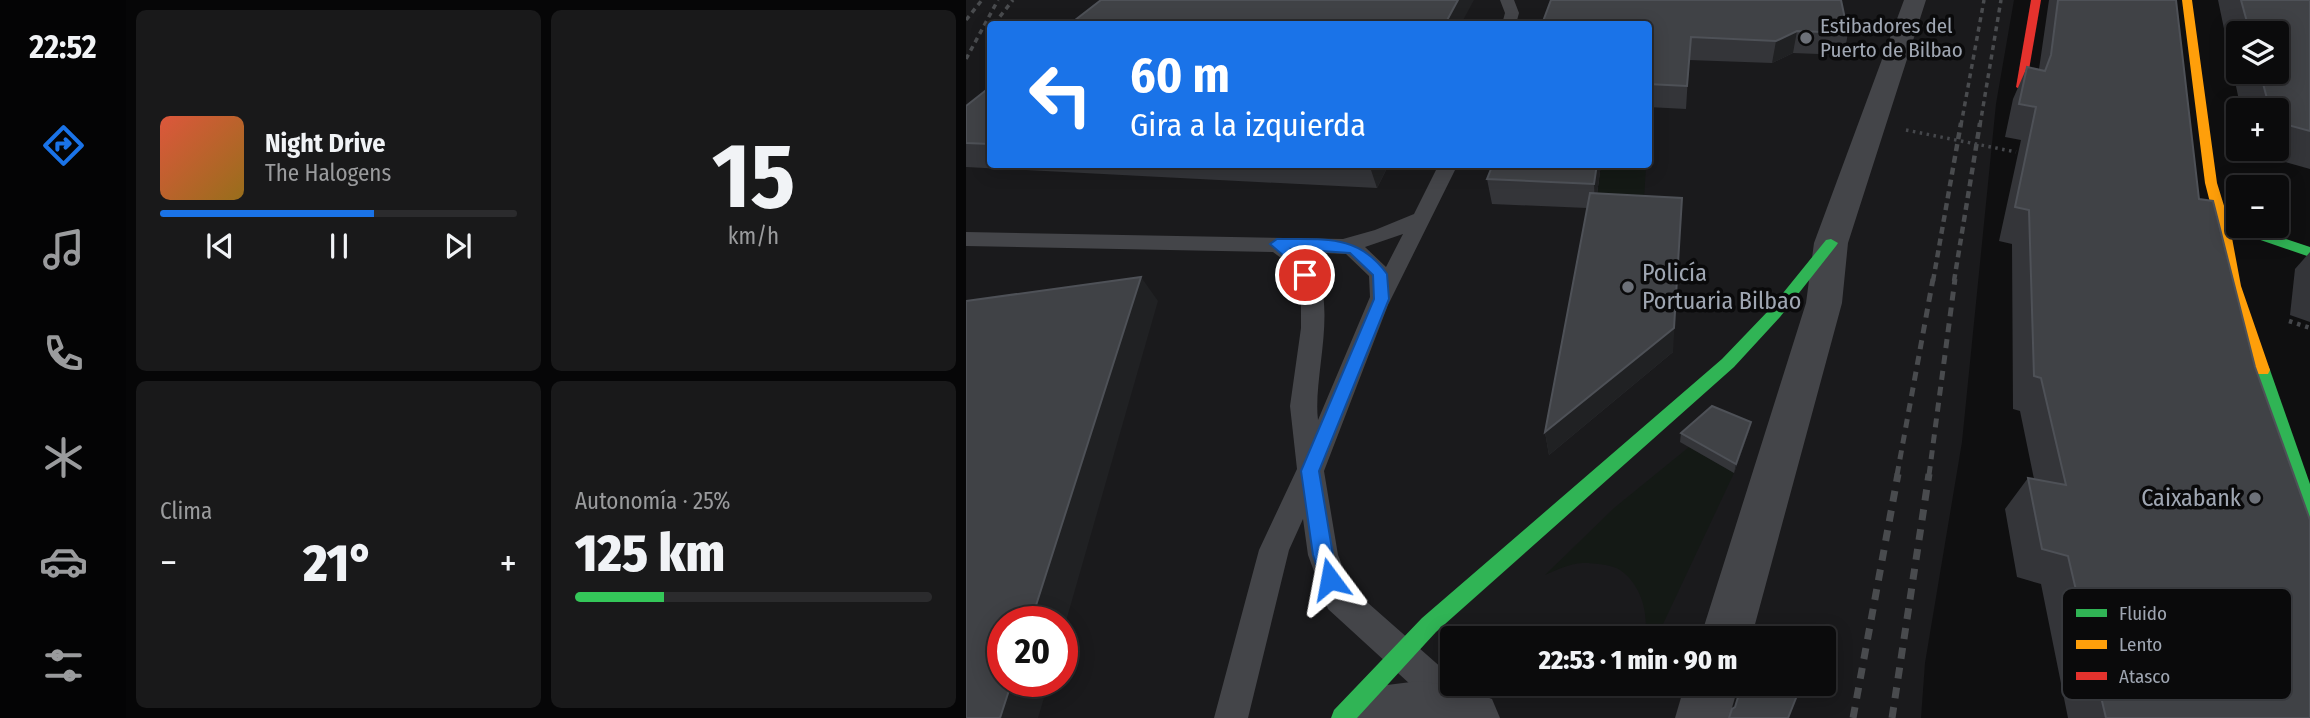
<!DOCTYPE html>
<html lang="es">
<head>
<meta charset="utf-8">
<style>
	body { margin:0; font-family:"Fira Sans Condensed",sans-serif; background:#19191a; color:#f1f3f6; height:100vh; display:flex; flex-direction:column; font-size:26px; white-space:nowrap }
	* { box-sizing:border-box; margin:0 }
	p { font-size:23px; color:#9a9b9d }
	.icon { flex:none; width:38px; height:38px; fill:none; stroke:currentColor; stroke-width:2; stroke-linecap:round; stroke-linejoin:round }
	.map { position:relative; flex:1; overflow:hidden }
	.sheet { display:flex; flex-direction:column; gap:10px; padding:10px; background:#060607; width:840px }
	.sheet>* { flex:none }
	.guide { position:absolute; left:21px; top:21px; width:665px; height:147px; border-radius:7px; box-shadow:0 4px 18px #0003,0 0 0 2px #2b2b2d; background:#1a73e8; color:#fff; overflow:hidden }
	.controls { position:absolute; left:1260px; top:21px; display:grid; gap:14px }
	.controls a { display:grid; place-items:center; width:63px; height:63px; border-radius:7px; background:#0b0b0c; box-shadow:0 4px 18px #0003,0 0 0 2px #2b2b2d; font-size:35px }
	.speed { position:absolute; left:21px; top:606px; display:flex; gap:14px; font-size:35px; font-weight:700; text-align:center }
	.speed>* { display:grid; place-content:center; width:91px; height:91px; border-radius:50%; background:#0b0b0c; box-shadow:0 4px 18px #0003,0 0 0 2px #2b2b2d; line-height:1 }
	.speed .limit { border:10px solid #d22; background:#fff; color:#111 }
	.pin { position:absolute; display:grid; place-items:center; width:60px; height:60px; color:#fff; margin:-30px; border:4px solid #fff; border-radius:50%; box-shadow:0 2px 7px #0007 }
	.me { position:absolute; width:77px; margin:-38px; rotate:347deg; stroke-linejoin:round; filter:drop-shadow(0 0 5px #0008) }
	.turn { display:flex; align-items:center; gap:24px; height:147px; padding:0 28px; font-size:32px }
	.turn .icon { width:91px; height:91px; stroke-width:2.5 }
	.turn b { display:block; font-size:49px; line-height:60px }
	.big { font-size:52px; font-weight:800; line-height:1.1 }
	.sheet .tile { flex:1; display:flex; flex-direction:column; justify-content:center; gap:10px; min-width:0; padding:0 24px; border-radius:10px; background:#19191a }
	.sheet .dial { align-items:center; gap:0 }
	.dial b { font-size:91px; line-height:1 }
	.song { display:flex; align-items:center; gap:21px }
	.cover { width:84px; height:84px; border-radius:10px; background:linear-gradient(135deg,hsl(10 70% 55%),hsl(40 70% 35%)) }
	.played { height:7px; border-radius:4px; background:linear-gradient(90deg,#1a73e8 60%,#2b2b2d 60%) }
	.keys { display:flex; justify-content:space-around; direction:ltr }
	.heat { display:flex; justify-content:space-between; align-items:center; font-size:38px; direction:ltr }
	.charge { height:10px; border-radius:5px; background:linear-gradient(90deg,#34c759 25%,#2b2b2d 0) }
	.sheet .tiles { flex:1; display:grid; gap:10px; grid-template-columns:repeat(2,1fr) }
	.trip { position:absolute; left:474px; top:626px; width:396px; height:70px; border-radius:7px; background:#0b0b0c; box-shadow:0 4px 18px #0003,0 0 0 2px #2b2b2d; font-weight:800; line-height:70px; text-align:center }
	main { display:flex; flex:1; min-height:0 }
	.menu { display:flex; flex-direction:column; width:126px; justify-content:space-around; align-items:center; background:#040405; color:#9a9b9d }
	.menu .icon { width:49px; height:49px }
	.menu .active { color:#1a73e8 }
	.menu b { font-size:32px; color:#f1f3f6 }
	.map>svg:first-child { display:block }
	.built { fill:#1a1a1c; fill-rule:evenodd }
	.green { fill:#141915 }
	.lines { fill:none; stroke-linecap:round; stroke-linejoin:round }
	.path { stroke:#45474b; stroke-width:4.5; stroke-dasharray:3.5 5; stroke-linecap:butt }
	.lane { fill:#444549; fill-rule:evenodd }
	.street { fill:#444549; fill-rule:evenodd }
	.fast { fill:#30b455; fill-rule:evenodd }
	.slow { fill:#ff9f0a; fill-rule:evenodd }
	.jam { fill:#e5322d; fill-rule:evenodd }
	.rail-far3 { stroke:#494b4e; stroke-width:3.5; stroke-dasharray:5 4.5; stroke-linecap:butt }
	.rail-far2 { stroke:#494b4e; stroke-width:4.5; stroke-dasharray:7 5; stroke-linecap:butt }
	.rail-far1 { stroke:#494b4e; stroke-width:5; stroke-dasharray:9 7; stroke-linecap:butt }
	.rail { stroke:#494b4e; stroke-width:7; stroke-dasharray:11 9; stroke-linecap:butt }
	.path-bridge { stroke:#45474b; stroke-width:3.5; stroke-dasharray:2.5 4.5; stroke-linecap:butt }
	.wall { fill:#343539; fill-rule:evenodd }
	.shaded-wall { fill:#202123 }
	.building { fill:#404246; stroke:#4e5157; stroke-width:2 }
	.route { fill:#1a73e8; stroke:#114b97; stroke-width:2 }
	.poi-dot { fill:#6d7179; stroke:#0a0a0b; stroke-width:2.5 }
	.labels { text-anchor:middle; stroke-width:7; stroke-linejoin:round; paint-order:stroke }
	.far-poi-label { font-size:21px; fill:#9fa6b2; stroke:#0a0a0b; text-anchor:start }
	.poi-label { font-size:24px; fill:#9fa6b2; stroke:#0a0a0b; text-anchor:start }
	.key { fill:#0a0a0b; stroke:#37393d; stroke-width:2 }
	.key-label { font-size:19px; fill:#9fa6b2 }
</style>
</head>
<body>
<main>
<nav class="menu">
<b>22:52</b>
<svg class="icon active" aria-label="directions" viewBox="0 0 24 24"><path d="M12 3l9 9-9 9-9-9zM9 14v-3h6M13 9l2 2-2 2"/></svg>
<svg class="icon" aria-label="music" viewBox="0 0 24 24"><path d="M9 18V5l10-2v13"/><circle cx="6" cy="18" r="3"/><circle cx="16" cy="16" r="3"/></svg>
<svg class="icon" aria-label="phone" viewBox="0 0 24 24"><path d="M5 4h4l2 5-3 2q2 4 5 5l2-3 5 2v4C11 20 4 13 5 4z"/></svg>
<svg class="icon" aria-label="climate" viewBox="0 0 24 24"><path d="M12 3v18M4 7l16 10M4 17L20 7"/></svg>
<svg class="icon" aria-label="car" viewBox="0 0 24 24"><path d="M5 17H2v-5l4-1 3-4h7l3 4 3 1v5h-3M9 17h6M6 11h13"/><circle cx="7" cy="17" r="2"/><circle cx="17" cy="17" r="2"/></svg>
<svg class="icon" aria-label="filters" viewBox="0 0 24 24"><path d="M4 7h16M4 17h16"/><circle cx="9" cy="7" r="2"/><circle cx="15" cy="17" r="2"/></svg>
</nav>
<section class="sheet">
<div class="tiles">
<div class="tile">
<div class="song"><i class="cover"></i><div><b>Night Drive</b><p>The Halogens</p></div></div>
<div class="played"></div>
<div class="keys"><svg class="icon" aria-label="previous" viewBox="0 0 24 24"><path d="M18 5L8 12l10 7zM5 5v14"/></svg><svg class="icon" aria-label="pause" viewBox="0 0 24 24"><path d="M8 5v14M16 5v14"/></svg><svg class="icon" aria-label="next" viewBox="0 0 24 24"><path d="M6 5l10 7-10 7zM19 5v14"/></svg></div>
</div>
<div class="tile dial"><b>15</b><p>km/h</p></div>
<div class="tile"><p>Clima</p>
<div class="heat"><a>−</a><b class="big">21°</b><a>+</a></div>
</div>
<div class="tile"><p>Autonomía · 25%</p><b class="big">125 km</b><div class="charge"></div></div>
</div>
</section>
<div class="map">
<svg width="1344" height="718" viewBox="0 0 1344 718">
	<rect width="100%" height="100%" fill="#0f0f10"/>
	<path class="built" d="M0,0H1048L1030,104L996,442L959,663L955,718H0ZM24,24H682V164H24ZM37,621H96V681H37ZM486,639H858V684H486Z"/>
	<g class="green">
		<path d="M635,165H680L678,200L631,199Z"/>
		<path d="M723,447L768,473L690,639H678C684,615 675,584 654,570C646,564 625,563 616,563C603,564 590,570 579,575L648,508Z"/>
	</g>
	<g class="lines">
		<path class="path" d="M1323,321L1344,328"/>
		<g class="lane">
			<path d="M534,0H548L553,13L550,24H536L539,13Z"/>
			<path d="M473,164H492L422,305L358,471L372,555L385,588L486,677V684H494L504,693L509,705L502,718L480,717L362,609L342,555L337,519L323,550L282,718H248L293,550L331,469L324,406L335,328V290L323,264L307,252L0,246V232L377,239L409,230L448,214ZM437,234L420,267L399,247ZM336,252L380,254L403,276L404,297L352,420C346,372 379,289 336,252Z"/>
		</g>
		<g class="street">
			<path d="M938,0H960L882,243L876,303L785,639H734L840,303L848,243Z"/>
			<path d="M453,681L494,687L526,699L534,718H373L381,699L413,686Z"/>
			<path d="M719,684H773L763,718H709Z"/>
		</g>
		<g class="fast">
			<path d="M1256,218L1272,223V226H1281L1344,247V257L1251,225L1249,222Z"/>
			<path d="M865,239L872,243L870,246L814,317L768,367L470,632L391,718H365L368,710L456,618L756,359L804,309L860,240Z"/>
			<path d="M1296,364L1302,366L1304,370L1344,484V519L1337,517L1288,370L1290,366Z"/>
		</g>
		<path class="slow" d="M1216,0H1226L1251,183L1263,222L1275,286L1304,370L1302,374H1290L1288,370L1261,286L1249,222L1239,183Z"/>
		<path class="jam" d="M1065,0H1075L1060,87L1055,90L1050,87Z"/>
		<g class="rail-far3">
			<path d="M0,20L16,0"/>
			<path d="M28,24L47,0"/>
			<path d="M0,59L32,0"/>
			<path d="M995,125L1018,0"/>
			<path d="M1014,125L1035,0"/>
		</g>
		<g class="rail-far2">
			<path d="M967,281L995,123"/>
			<path d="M988,281L1014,123"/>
		</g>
		<g class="rail-far1">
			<path d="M931,475L967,279"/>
			<path d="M963,475L989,279"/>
		</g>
		<g class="rail">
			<path d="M887,718L932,474"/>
			<path d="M926,718L963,474"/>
		</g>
		<path class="path-bridge" d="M940,130L1050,152"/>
	</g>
	<g class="wall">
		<path d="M1083,0H1210L1233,199L1344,718H1102L1075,584L1051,577L1039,509L1062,478L1068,479L1054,411L1047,409L1046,244L1033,241L1055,140L1039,137L1047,99L1061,67L1073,69Z"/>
		<path d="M1252,0H1344V169L1284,152V149H1311V110H1275ZM1272,33H1311V72H1272Z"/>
		<path d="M682,24L882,33L878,55L827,53L806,63L723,60L720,109L682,107Z"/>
		<path d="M24,87V164H423L411,188L0,167V106Z"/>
		<path d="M635,164L631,194L707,352L583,455L579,432L621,208L526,204L521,179Z"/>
		<path d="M1344,252V322L1324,315L1329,269Z"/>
		<path d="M785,422L783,431L768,473L714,442L715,433Z"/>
	</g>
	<g class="shaded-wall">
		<path d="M492,0H508L495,24H479Z"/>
		<path d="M831,31L827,53L806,63L810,41Z"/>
		<path d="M403,164H423L411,188Z"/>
		<path d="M631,164H635L629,209L628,184Z"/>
		<path d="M716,198L707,352L583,455L579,432Z"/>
		<path d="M175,277L192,301L96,635V621H65Z"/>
		<path d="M785,422L783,431L768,473L770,464Z"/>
		<path d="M46,681H83L72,718H34Z"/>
	</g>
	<g class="building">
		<path d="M135,0H492L479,24H104Z"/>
		<path d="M585,0H875L882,33L831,31L810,41L725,37L721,86L682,84V24H576Z"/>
		<path d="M1092,0H1210L1233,199L1247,201L1289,367L1344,520V718H1140L1102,556L1076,549L1062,478L1100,485L1075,378L1068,376L1063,210L1049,207L1070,107L1053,104L1061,67L1079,71L1085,55Z"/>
		<path d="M1275,0H1344V131L1311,122V110H1304L1294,72H1311V33H1284Z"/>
		<path d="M24,87V144L0,143V106Z"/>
		<path d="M527,164H631L628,184L521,179Z"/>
		<path d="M624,193L716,198L708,328L579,432Z"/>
		<path d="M175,277L65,621H37V681H46L34,718H0V301Z"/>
		<path d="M746,406L785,422L770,464L715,433Z"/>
		<path d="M776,684H819L834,688L822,718H763L766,709L769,707Z"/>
	</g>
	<path class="route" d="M311,239C356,240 392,233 421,274L423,299L353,471L367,555L374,579L371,585L364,588L357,585L347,555L335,471L408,299L407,275L384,253L326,249L337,257L346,275L344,279H334L326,263L304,244Z"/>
	<g class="poi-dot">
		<circle cx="840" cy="38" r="7"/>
		<circle cx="662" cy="287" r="7"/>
		<circle cx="1289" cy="498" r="7"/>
	</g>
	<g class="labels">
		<g class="far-poi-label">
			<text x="854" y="33">Estibadores del<tspan x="854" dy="24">Puerto de Bilbao</tspan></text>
		</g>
		<g class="poi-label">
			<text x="676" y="281">Policía<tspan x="676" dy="28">Portuaria Bilbao</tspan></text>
			<text x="1275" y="506" text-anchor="end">Caixabank</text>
		</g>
	</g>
	<rect x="1096" y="588" width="230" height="112" rx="10" class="key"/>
	<rect x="1110" y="609" width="31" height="8" fill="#30b455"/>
	<rect x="1110" y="640" width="31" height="9" fill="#ff9f0a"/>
	<rect x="1110" y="672" width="31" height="8" fill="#e5322d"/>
	<g class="key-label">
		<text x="1153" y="620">Fluido</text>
		<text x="1153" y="651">Lento</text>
		<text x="1153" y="683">Atasco</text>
	</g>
</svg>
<div class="controls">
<a><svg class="icon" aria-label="layers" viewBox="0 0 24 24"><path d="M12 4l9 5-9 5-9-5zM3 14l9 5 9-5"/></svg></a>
<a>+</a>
<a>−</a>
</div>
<div class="speed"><div class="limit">20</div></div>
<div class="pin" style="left:339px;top:275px;background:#d93025"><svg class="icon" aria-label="arrive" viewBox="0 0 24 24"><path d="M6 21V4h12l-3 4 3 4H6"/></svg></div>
<svg class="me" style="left:364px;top:579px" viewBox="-20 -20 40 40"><path d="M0-17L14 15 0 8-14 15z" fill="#1a73e8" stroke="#fff" stroke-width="4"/></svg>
<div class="trip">22:53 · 1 min · 90 m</div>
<div class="guide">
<div class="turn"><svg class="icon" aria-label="left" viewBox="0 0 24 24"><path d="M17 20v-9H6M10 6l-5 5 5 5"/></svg><div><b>60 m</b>Gira a la izquierda</div></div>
</div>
</div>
</main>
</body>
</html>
